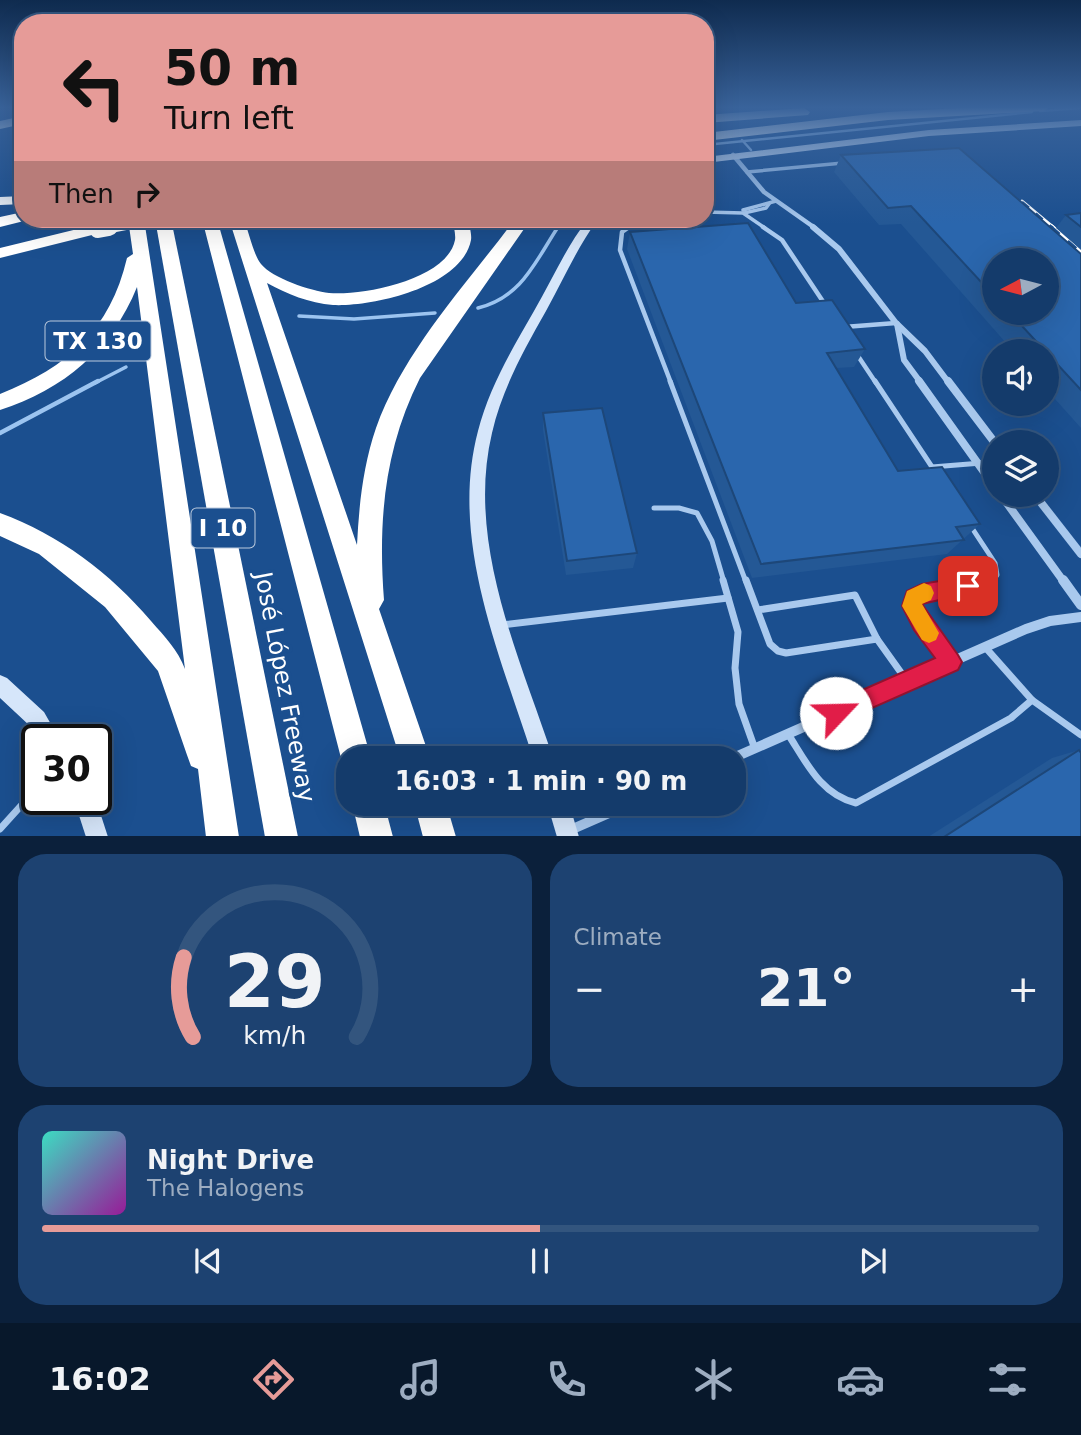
<!DOCTYPE html>
<html lang="en">
<head>
<meta charset="utf-8">
<style>
	body { margin:0; font-family:"DejaVu Sans",sans-serif; background:#1d4271; color:#f1f3f6; height:100vh; display:flex; flex-direction:column; font-size:26px; white-space:nowrap }
	* { box-sizing:border-box; margin:0 }
	p { font-size:23px; color:#9dadc1 }
	.icon { flex:none; width:38px; height:38px; fill:none; stroke:currentColor; stroke-width:2; stroke-linecap:round; stroke-linejoin:round }
	.map { position:relative; height:836px; overflow:hidden }
	.side { display:flex; flex-direction:column; gap:18px; padding:18px; background:#0b203b; flex:1 }
	.side>* { flex:none }
	.guide { position:absolute; left:14px; top:14px; width:700px; height:214px; border-radius:28px; box-shadow:0 7px 28px #0002,0 0 0 2px #33557e; background:#e69b98; color:#111; overflow:hidden }
	.needle { width:46px; rotate:263deg }
	.controls { position:absolute; left:982px; top:248px; display:grid; gap:14px }
	.controls a { display:grid; place-items:center; width:77px; height:77px; border-radius:50%; background:#143b6b; box-shadow:0 7px 28px #0002,0 0 0 2px #33557e; font-size:35px }
	.speed { position:absolute; left:21px; top:724px; display:flex; gap:14px; font-size:35px; font-weight:700; text-align:center }
	.speed>* { display:grid; place-content:center; width:91px; height:91px; border-radius:50%; background:#143b6b; box-shadow:0 7px 28px #0002,0 0 0 2px #33557e; line-height:1 }
	.speed .limit { border:4px solid #111; border-radius:10px; background:#fff; color:#111 }
	.pin { position:absolute; display:grid; place-items:center; width:60px; height:60px; color:#fff; margin:-30px; border-radius:14px; box-shadow:0 4px 10px #0006 }
	.me { position:absolute; width:77px; margin:-38px; rotate:66deg; stroke-linejoin:round; filter:drop-shadow(0 0 5px #0008) }
	.turn { display:flex; align-items:center; gap:24px; height:147px; padding:0 35px; font-size:32px }
	.turn .icon { width:91px; height:91px; stroke-width:2.5 }
	.turn b { display:block; font-size:49px; line-height:60px }
	.then { display:flex; align-items:center; height:66px; padding:0 35px; background:#0003; gap:14px; font-size:26px }
	.big { font-size:52px; font-weight:800; line-height:1.1 }
	.side .tile { flex:1; display:flex; flex-direction:column; justify-content:center; gap:10px; min-width:0; padding:0 24px; border-radius:28px; background:#1d4271 }
	.side .dial { align-items:center; gap:0 }
	.dial svg { height:182px; overflow:visible; fill:none; stroke:#33557e; stroke-width:7; stroke-linecap:round; text-anchor:middle }
	.dial text { fill:#f1f3f6; stroke:none }
	.song { display:flex; align-items:center; gap:21px }
	.cover { width:84px; height:84px; border-radius:10px; background:linear-gradient(135deg,hsl(170 70% 55%),hsl(300 70% 35%)) }
	.played { height:7px; border-radius:4px; background:linear-gradient(90deg,#e69b98 50%,#33557e 50%) }
	.keys { display:flex; justify-content:space-around; direction:ltr }
	.heat { display:flex; justify-content:space-between; align-items:center; font-size:38px; direction:ltr }
	.side .tiles { flex:1; display:grid; gap:18px; grid-template-columns:1fr 1fr }
	.tile:last-child { grid-column:span 2 }
	.trip { position:absolute; left:336px; top:746px; width:410px; height:70px; border-radius:28px; background:#143b6b; box-shadow:0 7px 28px #0002,0 0 0 2px #33557e; font-weight:800; line-height:70px; text-align:center }
	.dock { display:flex; height:112px; justify-content:space-around; align-items:center; background:#08182b; color:#9dadc1 }
	.dock .icon { width:49px; height:49px }
	.dock .selected { color:#e69b98 }
	.dock b { font-size:32px; color:#f1f3f6 }
	.map>svg:first-child { display:block }
	.lines { fill:none; stroke-linecap:round; stroke-linejoin:round }
	.stream-far2 { stroke:#9cc4f0; stroke-width:2.5 }
	.stream-far1 { stroke:#9cc4f0; stroke-width:3.5 }
	.stream { stroke:#9cc4f0; stroke-width:4.5 }
	.lane-far3 { stroke:#a9c9ee; stroke-width:3.5 }
	.lane-far2 { stroke:#a9c9ee; stroke-width:4.5 }
	.lane-far1 { stroke:#a9c9ee; stroke-width:5 }
	.lane { stroke:#a9c9ee; stroke-width:7 }
	.street-far3 { stroke:#a9c9ee; stroke-width:4.5 }
	.street-far2 { stroke:#a9c9ee; stroke-width:6 }
	.street-far1 { stroke:#a9c9ee; stroke-width:8 }
	.street { stroke:#a9c9ee; stroke-width:10 }
	.secondary { fill:#d6e6fa; fill-rule:evenodd }
	.highway { fill:#fff; fill-rule:evenodd }
	.rail-far1-casing { stroke:#fff; stroke-width:4.5 }
	.rail-casing { stroke:#fff; stroke-width:6 }
	.rail-far1 { stroke:#1b4f8f; stroke-width:2.5; stroke-dasharray:9; stroke-linecap:butt }
	.rail { stroke:#1b4f8f; stroke-width:3.5; stroke-dasharray:11; stroke-linecap:butt }
	.highway-bridge-far1 { stroke:#fff; stroke-width:14 }
	.highway-bridge { stroke:#fff; stroke-width:18 }
	.wall { fill:#245895; fill-rule:evenodd }
	.building { fill:#2a66ad; stroke:#1d4779; stroke-width:2 }
	.route { fill:#e11d48; stroke:#92132f; stroke-width:2 }
	.slow { fill:#f59e0b }
	.labels { text-anchor:middle; stroke-width:7; stroke-linejoin:round; paint-order:stroke }
	.shield { fill:#1b4f8f; stroke:#bbcadd; stroke-width:2 }
	.shield-label { font-size:23px; font-weight:bold; fill:#fff }
	.street-label { font-size:24px; fill:#fff; stroke:#1b4f8f }
</style>
</head>
<body>
<div class="map">
<svg width="1081" height="837" viewBox="0 0 1081 837">
	<rect width="100%" height="100%" fill="#1b4f8f"/>
	<g class="lines">
		<g class="stream-far2">
			<path d="M1040,111L1081,108"/>
			<path d="M742,140L751,150"/>
			<path d="M705,145L1032,112"/>
			<path d="M557,228L563,219"/>
		</g>
		<g class="stream-far1">
			<path d="M478,308C522,297 535,262 558,227"/>
			<path d="M299,316L354,319L435,313"/>
			<path d="M95,383L126,367"/>
		</g>
		<path class="stream" d="M0,433L98,381"/>
		<g class="lane-far3">
			<path d="M747,172L843,163"/>
			<path d="M743,210L776,201"/>
			<path d="M705,212L743,213L765,228"/>
			<path d="M744,213L766,208L769,204"/>
			<path d="M627,228L640,219"/>
		</g>
		<g class="lane-far2">
			<path d="M629,227L622,232L620,250L671,383"/>
			<path d="M763,227L782,240L826,306"/>
			<path d="M844,327L896,323"/>
			<path d="M856,353L876,383"/>
		</g>
		<g class="lane-far1">
			<path d="M670,381L746,582"/>
			<path d="M875,381L936,473"/>
			<path d="M932,467L994,462"/>
			<path d="M654,508H679L697,513L712,541L724,582"/>
			<path d="M970,525L995,563L997,575L991,582"/>
		</g>
		<g class="lane">
			<path d="M723,580L738,632L735,668L739,704L755,749"/>
			<path d="M746,580L770,644L778,651L786,653L877,639"/>
			<path d="M758,610L855,595L877,639L907,681"/>
			<path d="M501,625L728,598"/>
			<path d="M951,662L912,606L914,598L922,593L993,580"/>
			<path d="M1032,700L1081,735"/>
			<path d="M788,734C806,762 821,795 856,803L1011,718L1032,700L985,647"/>
			<path d="M0,829L37,788"/>
		</g>
		<path class="street-far3" d="M733,155L764,192L815,228"/>
		<g class="street-far2">
			<path d="M813,227L839,249L896,323L925,351L949,383"/>
			<path d="M897,324L904,360L921,383"/>
		</g>
		<g class="street-far1">
			<path d="M919,381L994,486"/>
			<path d="M948,381L995,443"/>
			<path d="M1001,495L1064,582"/>
			<path d="M1035,495L1081,554"/>
		</g>
		<g class="street">
			<path d="M1063,580L1081,605"/>
			<path d="M733,758L1026,629L1050,621L1081,617"/>
			<path d="M568,831L632,803"/>
		</g>
		<g class="secondary">
			<path d="M1081,120V126L929,136L705,163V157L929,130Z"/>
			<path d="M588,219H598C577,248 563,280 546,311C524,350 502,389 492,433C466,543 519,655 553,758H533C500,654 449,541 478,431C489,388 512,349 534,311C552,280 566,247 588,219Z"/>
			<path d="M0,675L7,678L44,712L60,740H39L30,726L0,698Z"/>
			<path d="M74,800H96L108,837H86Z"/>
			<path d="M547,803H569L579,837H557Z"/>
		</g>
		<g class="highway">
			<path d="M979,107H1050L1044,111L888,120L705,141V133L888,112Z"/>
			<path d="M804,108L810,112L808,115L705,123V115Z"/>
			<path d="M23,116V124L0,129V121Z"/>
			<path d="M23,196V204L0,205V197Z"/>
			<path d="M23,212V219L28,220L0,227V217Z"/>
			<path d="M128,219H144L239,837H206L198,769L191,766L187,755L158,671L105,607L39,554L0,536V513C60,535 110,573 151,621C165,637 178,650 185,669L137,287C112,349 63,390 0,410V394C68,367 110,330 127,258L133,254Z"/>
			<path d="M155,219H171L298,837H265Z"/>
			<path d="M202,219H217L371,758H348V770L341,758Z"/>
			<path d="M229,219H244C248,230 254,256 261,264C272,278 311,291 329,293C362,296 447,280 455,240C456,234 453,225 453,219H468C469,225 472,234 471,240C462,287 372,307 333,305C309,303 287,294 267,283L357,545C359,505 363,466 376,428C404,350 466,285 515,219H531L420,378C384,449 378,522 384,600L379,609L430,758H400Z"/>
			<path d="M98,224L106,229L104,232L0,258V248Z"/>
			<path d="M352,803H384L393,837H360Z"/>
			<path d="M414,803H446L456,837H423Z"/>
		</g>
		<g class="rail-far1-casing">
			<path id="rail-far1" d="M1022,202L1053,228"/>
		</g>
		<g class="rail-casing">
			<path id="rail" d="M1051,227L1081,253"/>
		</g>
		<use href="#rail-far1" class="rail-far1"/>
		<use href="#rail" class="rail"/>
		<path class="highway-bridge-far1" d="M101,228L147,219"/>
		<path class="highway-bridge" d="M98,229L109,227"/>
	</g>
	<g class="wall">
		<path d="M841,155L1081,254V428L1046,389V352H1014L901,224L879,225L834,172ZM994,261L1046,313H994Z"/>
		<path d="M1081,213V250L1056,228L1066,215Z"/>
		<path d="M630,232L796,303L865,349L854,367L836,368L898,471L980,524L947,554L752,578L627,249Z"/>
		<path d="M543,413L637,553L633,568L566,575L543,430Z"/>
		<path d="M1079,750L1081,837H928L1052,758Z"/>
	</g>
	<g class="building">
		<path d="M959,148L1081,254V390L1010,313H1046V261H994V296L911,206L888,208L841,155Z"/>
		<path d="M1081,213V227L1066,215Z"/>
		<path d="M748,223L796,303L832,300L865,349L827,353L898,471L942,467L980,524L956,527L964,540L761,564L630,232Z"/>
		<path d="M602,408L637,553L567,561L543,413Z"/>
		<path d="M1079,750L1081,753V837H944Z"/>
	</g>
	<linearGradient id="sky" x2="0" y2="1"><stop stop-color="#0f2b4f"/><stop offset="0.48" stop-color="#39639b"/><stop offset="1" stop-color="#39639b" stop-opacity="0"/></linearGradient>
	<rect width="1081" height="224" fill="url(#sky)"/>
	<path class="route" d="M968,576L975,579L978,586L975,592L922,604L958,655L962,662L958,670L836,724L828,721L825,713L828,705L935,658L914,630L902,606L907,591L922,584Z"/>
	<path class="slow" d="M924,583L931,586L934,593L931,600L922,604L939,633L936,640L929,643L922,640L902,606L907,591Z"/>
	<g class="labels">
		<g class="shield">
			<rect x="45.5" y="321.5" width="105" height="39" rx="5"/>
			<rect x="191.5" y="508.5" width="63" height="39" rx="5"/>
		</g>
		<g class="shield-label">
			<text x="98" y="349">TX 130</text>
			<text x="223" y="536">I 10</text>
		</g>
		<g class="street-label">
			<text transform="translate(285 687) rotate(79)" y="8">José López Freeway</text>
		</g>
	</g>
</svg>
<div class="controls">
<a><svg class="needle" viewBox="-14 -14 28 28"><path d="M0-13l5 13h-10z" fill="#e53935"/><path d="M0 13l5-13h-10z" fill="#9dadc1"/></svg></a>
<a><svg class="icon" aria-label="sound" viewBox="0 0 24 24"><path d="M4 9h4l5-4v14l-5-4H4zM17 9q2 3 0 6"/></svg></a>
<a><svg class="icon" aria-label="layers" viewBox="0 0 24 24"><path d="M12 4l9 5-9 5-9-5zM3 14l9 5 9-5"/></svg></a>
</div>
<div class="speed"><div class="limit">30</div></div>
<div class="pin" style="left:968px;top:586px;background:#d93025"><svg class="icon" aria-label="arrive" viewBox="0 0 24 24"><path d="M6 21V4h12l-3 4 3 4H6"/></svg></div>
<svg class="me" style="left:836px;top:713px" viewBox="-20 -20 40 40"><circle r="19" fill="#fff"/><path d="M0-13L10 11 0 6-10 11z" fill="#e11d48"/></svg>
<div class="trip">16:03 · 1 min · 90 m</div>
<div class="guide">
<div class="turn"><svg class="icon" aria-label="left" viewBox="0 0 24 24"><path d="M17 20v-9H6M10 6l-5 5 5 5"/></svg><div><b>50 m</b>Turn left</div></div>
<div class="then">Then<svg class="icon" aria-label="right" viewBox="0 0 24 24"><path d="M7 20v-9h11M14 6l5 5-5 5"/></svg></div>
</div>
</div>
<section class="side">
<div class="tiles">
<div class="tile dial"><svg viewBox="0 0 100 80">
<path d="M14 69A42 42 0 1 1 86 69"/>
<path d="M14 69A42 42 0 0 1 10 34" stroke="#e69b98"/>
<text x="50" y="56" font-size="32" font-weight="700">29</text>
<text x="50" y="72" font-size="11">km/h</text>
</svg></div>
<div class="tile"><p>Climate</p>
<div class="heat"><a>−</a><b class="big">21°</b><a>+</a></div>
</div>
<div class="tile">
<div class="song"><i class="cover"></i><div><b>Night Drive</b><p>The Halogens</p></div></div>
<div class="played"></div>
<div class="keys"><svg class="icon" aria-label="previous" viewBox="0 0 24 24"><path d="M18 5L8 12l10 7zM5 5v14"/></svg><svg class="icon" aria-label="pause" viewBox="0 0 24 24"><path d="M8 5v14M16 5v14"/></svg><svg class="icon" aria-label="next" viewBox="0 0 24 24"><path d="M6 5l10 7-10 7zM19 5v14"/></svg></div>
</div>
</div>
</section>
<nav class="dock">
<b>16:02</b>
<svg class="icon selected" aria-label="directions" viewBox="0 0 24 24"><path d="M12 3l9 9-9 9-9-9zM9 14v-3h6M13 9l2 2-2 2"/></svg>
<svg class="icon" aria-label="music" viewBox="0 0 24 24"><path d="M9 18V5l10-2v13"/><circle cx="6" cy="18" r="3"/><circle cx="16" cy="16" r="3"/></svg>
<svg class="icon" aria-label="phone" viewBox="0 0 24 24"><path d="M5 4h4l2 5-3 2q2 4 5 5l2-3 5 2v4C11 20 4 13 5 4z"/></svg>
<svg class="icon" aria-label="climate" viewBox="0 0 24 24"><path d="M12 3v18M4 7l16 10M4 17L20 7"/></svg>
<svg class="icon" aria-label="car" viewBox="0 0 24 24"><path d="M5 17H2v-5l4-1 3-4h7l3 4 3 1v5h-3M9 17h6M6 11h13"/><circle cx="7" cy="17" r="2"/><circle cx="17" cy="17" r="2"/></svg>
<svg class="icon" aria-label="filters" viewBox="0 0 24 24"><path d="M4 7h16M4 17h16"/><circle cx="9" cy="7" r="2"/><circle cx="15" cy="17" r="2"/></svg>
</nav>
</body>
</html>
